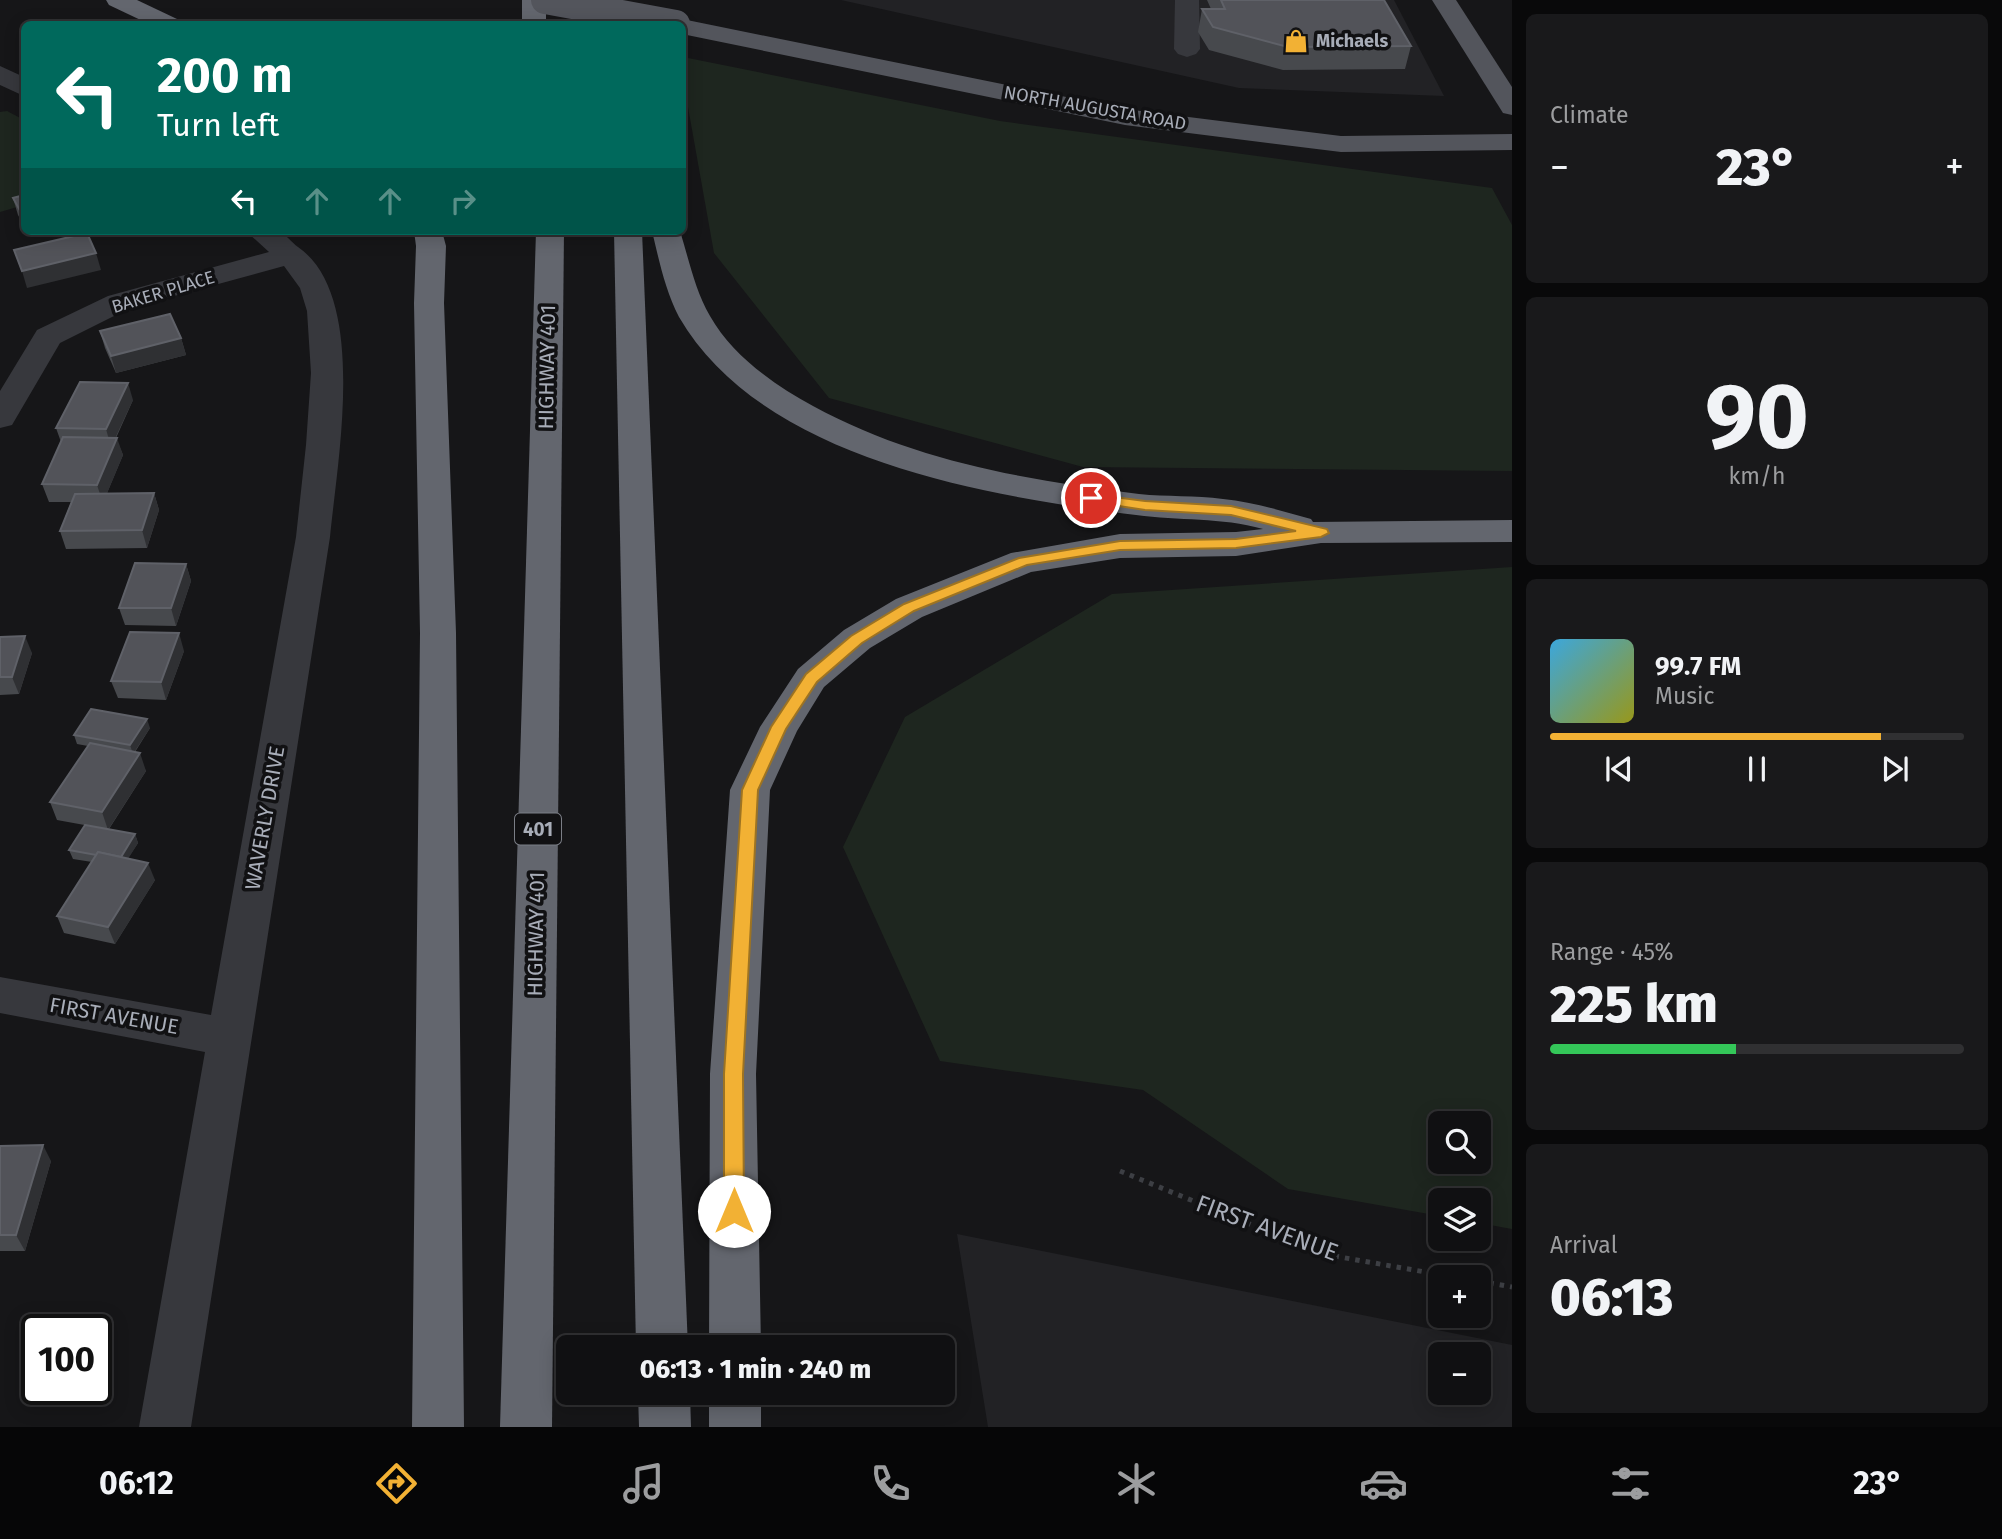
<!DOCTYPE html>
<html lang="en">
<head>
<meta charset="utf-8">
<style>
	body { margin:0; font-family:"Fira Sans",sans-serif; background:#19191b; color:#f1f3f6; height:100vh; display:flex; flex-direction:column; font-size:26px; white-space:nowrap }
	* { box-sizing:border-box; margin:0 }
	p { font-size:23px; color:#9c9d9f }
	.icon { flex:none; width:38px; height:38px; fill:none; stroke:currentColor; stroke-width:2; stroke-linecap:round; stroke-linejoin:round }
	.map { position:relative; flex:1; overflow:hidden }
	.side { display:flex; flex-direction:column; gap:14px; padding:14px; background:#09090a; width:490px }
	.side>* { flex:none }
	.guide { position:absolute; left:21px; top:21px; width:665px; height:214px; border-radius:10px; box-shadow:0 4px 18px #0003,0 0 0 2px #303032; background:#00695c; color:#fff; overflow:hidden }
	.controls { position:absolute; left:1428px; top:1111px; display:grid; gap:14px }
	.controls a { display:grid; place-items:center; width:63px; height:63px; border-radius:10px; background:#101012; box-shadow:0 4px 18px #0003,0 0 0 2px #303032; font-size:35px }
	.speed { position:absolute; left:21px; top:1314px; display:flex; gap:14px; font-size:35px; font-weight:700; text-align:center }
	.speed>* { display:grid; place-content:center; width:91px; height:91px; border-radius:50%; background:#101012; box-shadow:0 4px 18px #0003,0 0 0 2px #303032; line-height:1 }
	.speed .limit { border:4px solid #111; border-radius:10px; background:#fff; color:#111 }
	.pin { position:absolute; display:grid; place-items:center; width:60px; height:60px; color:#fff; margin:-30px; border:4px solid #fff; border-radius:50%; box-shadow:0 2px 7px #0007 }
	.me { position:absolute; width:77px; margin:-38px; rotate:0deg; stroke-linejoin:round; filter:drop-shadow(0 0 5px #0008) }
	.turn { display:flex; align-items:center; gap:24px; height:147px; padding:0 21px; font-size:32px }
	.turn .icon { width:91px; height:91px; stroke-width:2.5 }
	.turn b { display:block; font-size:49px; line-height:60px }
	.lanes { display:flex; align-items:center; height:66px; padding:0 21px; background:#0003; justify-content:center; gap:35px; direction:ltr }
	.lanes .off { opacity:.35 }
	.big { font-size:52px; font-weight:800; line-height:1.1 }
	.side .widget { flex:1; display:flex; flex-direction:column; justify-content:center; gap:10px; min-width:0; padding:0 24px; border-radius:10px; background:#19191b }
	.side .dial { align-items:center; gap:0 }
	.dial b { font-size:91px; line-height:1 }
	.song { display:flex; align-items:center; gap:21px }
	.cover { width:84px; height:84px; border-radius:10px; background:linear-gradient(135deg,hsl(200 70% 55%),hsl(60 70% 35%)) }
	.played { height:7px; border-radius:4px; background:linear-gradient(90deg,#f2b134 80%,#303032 80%) }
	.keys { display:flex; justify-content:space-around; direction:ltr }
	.heat { display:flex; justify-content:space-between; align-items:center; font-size:38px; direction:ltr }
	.charge { height:10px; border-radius:5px; background:linear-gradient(90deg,#34c759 45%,#303032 0) }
	.trip { position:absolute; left:556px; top:1335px; width:399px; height:70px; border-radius:10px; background:#101012; box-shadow:0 4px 18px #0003,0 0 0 2px #303032; font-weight:800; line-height:70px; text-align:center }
	.tabs { display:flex; height:112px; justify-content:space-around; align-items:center; background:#060607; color:#9c9d9f }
	.tabs .icon { width:49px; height:49px }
	.tabs .selected { color:#f2b134 }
	.tabs b { font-size:32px; color:#f1f3f6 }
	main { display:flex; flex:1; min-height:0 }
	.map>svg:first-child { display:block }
	.built { fill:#222225; fill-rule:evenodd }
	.green { fill:#1e261f; fill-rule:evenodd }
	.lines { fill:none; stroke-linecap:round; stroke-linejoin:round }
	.path { stroke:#3d3f44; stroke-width:5; stroke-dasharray:4.5 6; stroke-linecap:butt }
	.minor { fill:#37383d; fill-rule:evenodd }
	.major { fill:#53555c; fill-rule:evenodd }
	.highway { fill:#63666e; fill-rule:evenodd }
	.major-bridge { stroke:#53555c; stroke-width:28 }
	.wall { fill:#47494d }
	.shaded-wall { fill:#2f3033 }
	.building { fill:#525359; stroke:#5f6168; stroke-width:2 }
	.route { fill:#f2b134; stroke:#9d7322; stroke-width:2 }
	.labels { text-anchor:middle; stroke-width:7; stroke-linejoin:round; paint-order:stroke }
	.far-poi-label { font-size:18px; font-weight:bold; fill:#a8adb8; stroke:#111113; text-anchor:start }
	.far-street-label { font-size:18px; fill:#a8adb8; stroke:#111113 }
	.shield { fill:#111113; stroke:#7b7e86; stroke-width:2 }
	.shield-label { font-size:19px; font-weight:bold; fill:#a8adb8 }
	.street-label { font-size:21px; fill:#a8adb8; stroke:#111113 }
	.near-street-label { font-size:24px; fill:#a8adb8; stroke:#111113 }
</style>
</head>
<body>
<main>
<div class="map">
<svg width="1512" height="1427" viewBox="0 0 1512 1427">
	<rect width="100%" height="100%" fill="#161618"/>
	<g class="built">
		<path d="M841,0H1394L1444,96L1239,88Z"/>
		<path d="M957,1234L1512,1345V1427H988ZM1440,1354H1479V1393H1440Z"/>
	</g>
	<g class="green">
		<path d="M683,57L1000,121L1492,188L1512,225V471L1083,467L829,398L714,253L683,79Z"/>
		<path d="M7,111L24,120V205L0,212V112Z"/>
		<path d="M1512,567V1229L1479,1223V1200H1440V1216L1288,1189L1143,1090L940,1061L843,847L905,717L1112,594ZM1440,1124H1479V1162H1440Z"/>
	</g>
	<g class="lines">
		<g class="path">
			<path d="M1120,1171L1323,1254L1459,1278"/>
			<path d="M1479,1281L1512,1287"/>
		</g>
		<g class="minor">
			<path d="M1175,0H1199L1200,49L1196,54L1187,57L1178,54L1174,49Z"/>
			<path d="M0,66L24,77V96L0,85Z"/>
			<path d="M246,231C255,231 268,229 278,231C285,233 292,243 298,247C369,296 337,462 330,537L191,1427H139L205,1052L0,1013V977L211,1015L296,537L306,445L311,373L307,311L300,288L284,266L130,308L60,343L12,425L0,428V391L37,330L108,296L269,252Z"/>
		</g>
		<g class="major">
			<path d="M1432,0H1456L1512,87V115L1503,113Z"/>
			<path d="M682,19L1125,109L1341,136L1512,134V150L1341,152L1125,125L682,34V24H671L673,21Z"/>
		</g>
		<g class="highway">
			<path d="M106,0H137L177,19L180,24H149L109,5Z"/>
			<rect x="522" y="0" width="24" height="24"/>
			<path d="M414,231H442L446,246L444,303L456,633L464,1427H412L420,633L414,303L416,246Z"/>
			<path d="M536,231H564L552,1427H500Z"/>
			<path d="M614,231H642L688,1348H636Z"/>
			<path d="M652,231H680C689,260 695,290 710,316C732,355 774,385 813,406C914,461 1025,480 1139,494C1167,497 1195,495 1223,499C1253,502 1282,511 1311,519L1313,522L1512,520V542L1321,543L1236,556L1120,558L1031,572L922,617L870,648L824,687L797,731L770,790L756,1074L761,1348H709L710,1074L730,790L760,727L798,669L844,630L896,599L1011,553L1120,534L1236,532L1263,529C1221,517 1179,521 1136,515C987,496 762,460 679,317C665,290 659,260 652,231Z"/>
			<path d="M638,1393H690L691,1427H639Z"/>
			<rect x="709" y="1393" width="52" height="34"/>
		</g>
		<path class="major-bridge" d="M545,0L676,24"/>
	</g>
	<g class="wall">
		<path d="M1207,0H1384L1411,46L1405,69L1283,70L1209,50L1198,32L1202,9H1211Z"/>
		<path d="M24,195V226L18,215L13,198Z"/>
		<path d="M100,331L181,338L186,355L116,373L105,348Z"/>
		<path d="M133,400L116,438L123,455L107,493H154L159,510L147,548L66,549L60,531L71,502H49L42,484L61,442L56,428Z"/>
		<path d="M186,564L191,581L176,626L125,625L119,608Z"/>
		<path d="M0,637L32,653L19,694L0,695Z"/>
		<path d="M184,651L166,700L118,698L111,681Z"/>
		<path d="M150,728L135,752L146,771L109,829L135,834L138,843L128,858L155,880L115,944L64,933L57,916L92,862L73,859L69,850L90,826L57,820L50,802L88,746L77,744L74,735Z"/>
		<path d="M0,1146L51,1161L25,1251H0Z"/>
	</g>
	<g class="shaded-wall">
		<path d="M69,231H83L70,234Z"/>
		<path d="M96,253L101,270L27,288L22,271Z"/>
		<path d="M181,338L186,355L116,373L111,356Z"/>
		<path d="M128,383L133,400L111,447L106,429Z"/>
		<path d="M117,438L123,455L103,503L97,485Z"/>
		<path d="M154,493L159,510L147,548L142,530Z"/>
		<path d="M186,564L191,581L176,626L171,608Z"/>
		<path d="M179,633L184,651L166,700L161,682Z"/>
		<path d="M25,636L32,653L19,694L12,677Z"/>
		<path d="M147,719L150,728L133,754L130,745Z"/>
		<path d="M140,753L146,771L108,830L102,812Z"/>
		<path d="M135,834L138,843L123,867L120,859Z"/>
		<path d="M148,863L155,880L115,944L108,927Z"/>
		<path d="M43,1145L51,1161L25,1251L16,1235Z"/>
	</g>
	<g class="building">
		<path d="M1221,0H1384L1411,46L1288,47L1213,27L1202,9H1225Z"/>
		<path d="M24,195V216H23L13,198Z"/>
		<path d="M87,233L96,253L22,271L14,250Z"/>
		<path d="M170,314L181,338L111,356L100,331Z"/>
		<path d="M80,382L128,383L106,429L56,428Z"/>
		<path d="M63,437L117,438L97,485L42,484Z"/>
		<path d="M154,493L142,530L60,531L75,494Z"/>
		<path d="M135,563L186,564L171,608H119Z"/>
		<path d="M130,632L179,633L161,682L111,681Z"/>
		<path d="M25,636L12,677H0V637Z"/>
		<path d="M91,709L147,719L130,745L74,735Z"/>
		<path d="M90,743L140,753L102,812L50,802Z"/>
		<path d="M85,825L135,834L121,857L98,852L96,855L69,850Z"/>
		<path d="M98,852L148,863L108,927L57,916Z"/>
		<path d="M43,1145L16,1235H0V1146Z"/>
	</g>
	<path class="route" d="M1091,494L1145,501L1231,506L1327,529L1329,533L1321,537L1236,548L1120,550L1027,565L914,611L862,643L817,682L786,729L758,790L743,1074L744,1211L741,1217L734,1220L727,1217L724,1211V1074L742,790L771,727L806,674L851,636L904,604L1019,558L1120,541L1236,539L1296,531L1231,515L1145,510L1086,501L1084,498Z"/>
	<defs>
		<g id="shop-bare" transform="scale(1.89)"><path d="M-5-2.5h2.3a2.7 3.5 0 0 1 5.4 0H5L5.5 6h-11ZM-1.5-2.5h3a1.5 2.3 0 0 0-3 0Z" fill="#f2b134" stroke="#111113" stroke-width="2.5" paint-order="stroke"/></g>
	</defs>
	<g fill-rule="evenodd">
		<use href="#shop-bare" x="1296" y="41"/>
	</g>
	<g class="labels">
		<g class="far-poi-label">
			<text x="1316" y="47">Michaels</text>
		</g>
		<g class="far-street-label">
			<text transform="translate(1095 108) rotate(10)" y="6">NORTH AUGUSTA ROAD</text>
			<text transform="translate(163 292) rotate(-17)" y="6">BAKER PLACE</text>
		</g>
		<rect class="shield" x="515" y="813.5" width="46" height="31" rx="5"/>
		<g class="shield-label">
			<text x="538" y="836">401</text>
		</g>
		<g class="street-label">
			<text transform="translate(547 367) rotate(-89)" y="7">HIGHWAY 401</text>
			<text transform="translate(265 818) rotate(-80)" y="7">WAVERLY DRIVE</text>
			<text transform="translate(536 934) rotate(-89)" y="7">HIGHWAY 401</text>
			<text transform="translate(114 1016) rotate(10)" y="7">FIRST AVENUE</text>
		</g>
		<g class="near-street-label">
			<text transform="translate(1267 1228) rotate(20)" y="8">FIRST AVENUE</text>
		</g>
	</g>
</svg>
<div class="controls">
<a><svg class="icon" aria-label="search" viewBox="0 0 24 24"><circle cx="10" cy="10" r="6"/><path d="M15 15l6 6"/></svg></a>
<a><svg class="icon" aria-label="layers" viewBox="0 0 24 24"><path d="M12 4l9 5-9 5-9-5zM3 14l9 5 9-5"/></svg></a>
<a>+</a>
<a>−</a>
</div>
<div class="speed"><div class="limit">100</div></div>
<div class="pin" style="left:1091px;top:498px;background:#d93025"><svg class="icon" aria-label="arrive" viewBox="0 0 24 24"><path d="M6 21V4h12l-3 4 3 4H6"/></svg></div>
<svg class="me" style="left:734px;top:1211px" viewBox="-20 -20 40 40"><circle r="19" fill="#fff"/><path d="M0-13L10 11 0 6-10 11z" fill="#f2b134"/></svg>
<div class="trip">06:13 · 1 min · 240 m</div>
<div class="guide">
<div class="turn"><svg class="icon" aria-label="left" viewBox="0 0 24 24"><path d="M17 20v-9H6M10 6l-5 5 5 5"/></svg><div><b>200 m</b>Turn left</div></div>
<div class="lanes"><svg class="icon" aria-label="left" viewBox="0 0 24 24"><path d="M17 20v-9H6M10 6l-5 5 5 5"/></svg><svg class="icon off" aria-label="ahead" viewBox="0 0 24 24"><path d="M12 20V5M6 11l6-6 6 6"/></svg><svg class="icon off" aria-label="ahead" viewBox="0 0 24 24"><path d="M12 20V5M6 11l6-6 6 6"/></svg><svg class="icon off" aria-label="right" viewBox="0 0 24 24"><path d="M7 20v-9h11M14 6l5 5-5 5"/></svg></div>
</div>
</div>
<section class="side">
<div class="widget"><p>Climate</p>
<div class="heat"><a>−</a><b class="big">23°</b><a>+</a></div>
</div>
<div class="widget dial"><b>90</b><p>km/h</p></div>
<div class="widget">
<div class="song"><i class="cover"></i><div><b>99.7 FM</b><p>Music</p></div></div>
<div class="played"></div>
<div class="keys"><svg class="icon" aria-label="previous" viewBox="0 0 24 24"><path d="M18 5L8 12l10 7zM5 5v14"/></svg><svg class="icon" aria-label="pause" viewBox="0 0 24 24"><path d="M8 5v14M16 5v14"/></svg><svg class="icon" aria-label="next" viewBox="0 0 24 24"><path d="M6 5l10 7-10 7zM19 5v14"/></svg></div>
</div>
<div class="widget"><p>Range · 45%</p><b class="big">225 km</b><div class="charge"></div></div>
<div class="widget"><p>Arrival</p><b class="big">06:13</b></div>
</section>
</main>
<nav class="tabs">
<b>06:12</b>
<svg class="icon selected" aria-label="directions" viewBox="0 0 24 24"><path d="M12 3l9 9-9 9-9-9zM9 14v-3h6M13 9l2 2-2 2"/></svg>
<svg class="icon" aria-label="music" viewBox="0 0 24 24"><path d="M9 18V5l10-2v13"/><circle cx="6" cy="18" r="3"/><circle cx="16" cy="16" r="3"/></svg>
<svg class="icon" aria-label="phone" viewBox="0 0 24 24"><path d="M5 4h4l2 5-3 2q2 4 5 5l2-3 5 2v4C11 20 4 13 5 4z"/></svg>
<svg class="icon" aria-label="climate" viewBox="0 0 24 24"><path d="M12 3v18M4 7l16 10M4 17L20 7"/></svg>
<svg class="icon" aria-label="car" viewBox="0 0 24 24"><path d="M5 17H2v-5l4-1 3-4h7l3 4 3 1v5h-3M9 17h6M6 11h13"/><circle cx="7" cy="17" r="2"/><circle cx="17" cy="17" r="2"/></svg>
<svg class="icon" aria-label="filters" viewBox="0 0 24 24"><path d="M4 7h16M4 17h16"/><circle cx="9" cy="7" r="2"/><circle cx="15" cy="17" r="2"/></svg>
<b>23°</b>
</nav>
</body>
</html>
